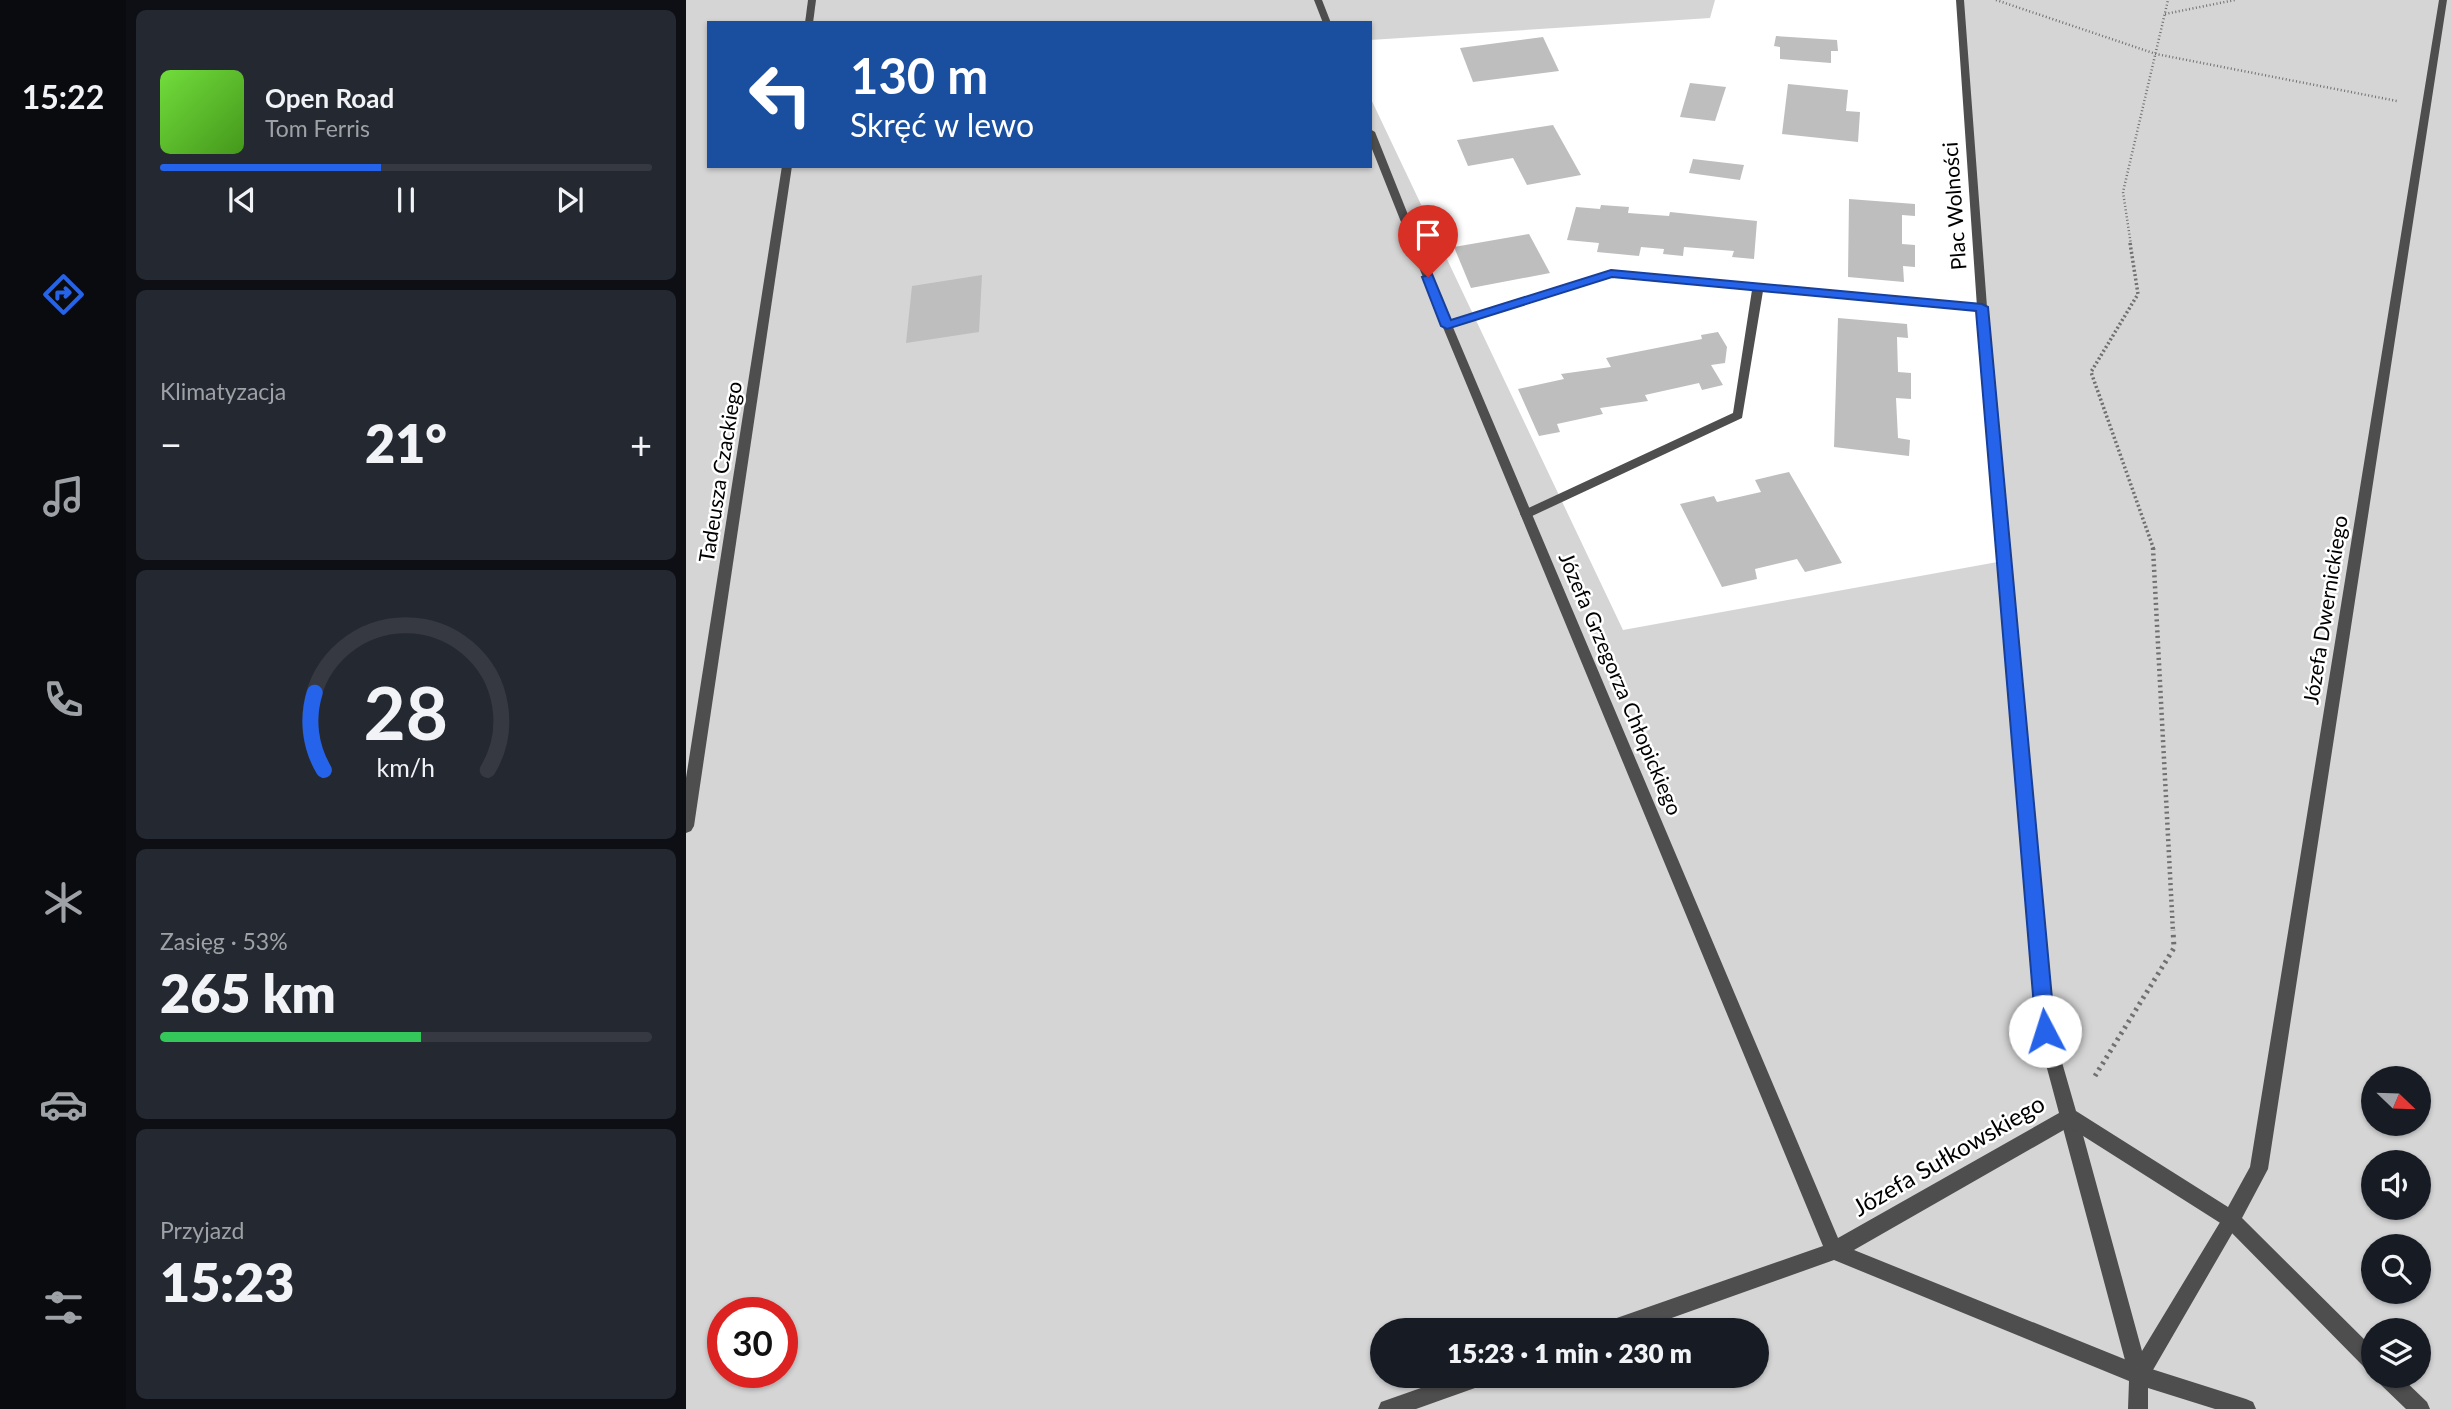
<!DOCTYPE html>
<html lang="pl">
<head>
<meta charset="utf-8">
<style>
	body { margin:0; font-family:Lato,sans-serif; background:#242831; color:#f1f3f6; height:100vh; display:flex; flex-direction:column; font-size:26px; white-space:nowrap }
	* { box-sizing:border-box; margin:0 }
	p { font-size:23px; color:#9ea1a6 }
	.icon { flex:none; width:38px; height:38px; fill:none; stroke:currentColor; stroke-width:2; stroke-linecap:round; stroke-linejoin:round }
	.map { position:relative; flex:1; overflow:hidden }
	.details { display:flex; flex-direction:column; gap:10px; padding:10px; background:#0d0f14; width:560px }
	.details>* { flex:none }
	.guide { position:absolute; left:21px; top:21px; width:665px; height:147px; border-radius:0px; box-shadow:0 2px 5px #0004; background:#1a4fa0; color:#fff; overflow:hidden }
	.needle { width:46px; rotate:113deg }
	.tools { position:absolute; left:1675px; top:1066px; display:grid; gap:14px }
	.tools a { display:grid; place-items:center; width:70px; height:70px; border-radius:50%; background:#171b24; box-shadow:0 2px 5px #0004; font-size:35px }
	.speed { position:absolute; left:21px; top:1297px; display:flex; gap:14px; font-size:35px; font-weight:700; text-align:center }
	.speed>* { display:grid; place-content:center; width:91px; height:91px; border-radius:50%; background:#171b24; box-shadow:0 2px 5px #0004; line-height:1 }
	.speed .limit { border:10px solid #d22; background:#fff; color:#111 }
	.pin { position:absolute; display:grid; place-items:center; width:60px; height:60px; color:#fff; margin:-72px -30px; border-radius:50% 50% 50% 0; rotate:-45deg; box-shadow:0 0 7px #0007 }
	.pin .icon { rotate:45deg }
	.me { position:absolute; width:77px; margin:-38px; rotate:355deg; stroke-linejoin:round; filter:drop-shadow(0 0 5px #0008) }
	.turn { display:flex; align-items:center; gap:24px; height:147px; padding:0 28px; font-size:32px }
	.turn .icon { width:91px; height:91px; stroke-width:2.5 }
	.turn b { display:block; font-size:49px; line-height:60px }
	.big { font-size:52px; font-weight:800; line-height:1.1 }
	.details .widget { flex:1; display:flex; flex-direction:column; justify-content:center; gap:10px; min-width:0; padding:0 24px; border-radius:10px; background:#242831 }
	.details .dial { align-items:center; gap:0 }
	.dial svg { height:182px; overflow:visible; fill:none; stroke:#363941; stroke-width:7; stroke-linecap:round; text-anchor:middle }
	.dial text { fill:#f1f3f6; stroke:none }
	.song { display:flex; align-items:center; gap:21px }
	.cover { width:84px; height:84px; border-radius:10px; background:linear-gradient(135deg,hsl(100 70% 55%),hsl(100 70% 35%)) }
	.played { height:7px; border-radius:4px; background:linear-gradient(90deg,#2563eb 45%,#363941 45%) }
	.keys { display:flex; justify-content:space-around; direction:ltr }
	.heat { display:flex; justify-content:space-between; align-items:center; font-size:38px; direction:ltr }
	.charge { height:10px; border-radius:5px; background:linear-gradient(90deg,#34c759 53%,#363941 0) }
	.trip { position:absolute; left:684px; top:1318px; width:399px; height:70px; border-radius:35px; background:#171b24; box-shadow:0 2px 5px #0004; font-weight:800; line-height:70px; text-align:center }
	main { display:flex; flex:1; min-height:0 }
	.dock { display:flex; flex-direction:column; width:126px; justify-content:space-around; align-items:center; background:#090b0e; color:#9ea1a6 }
	.dock .icon { width:49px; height:49px }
	.dock .active { color:#2563eb }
	.dock b { font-size:32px; color:#f1f3f6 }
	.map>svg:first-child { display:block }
	.green { fill:#d5d5d5; fill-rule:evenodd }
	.building { fill:#bebebe }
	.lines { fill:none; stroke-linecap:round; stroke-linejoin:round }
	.path-far3 { stroke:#707070; stroke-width:2.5; stroke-dasharray:1 2.5; stroke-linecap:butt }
	.path-far2 { stroke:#707070; stroke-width:3.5; stroke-dasharray:2 2.5; stroke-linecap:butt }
	.path-far1 { stroke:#707070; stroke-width:4.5; stroke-dasharray:2 3.5; stroke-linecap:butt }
	.path { stroke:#707070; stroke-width:5; stroke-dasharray:2.5 4.5; stroke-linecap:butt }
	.service { fill:#4e4e4e; fill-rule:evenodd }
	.minor { fill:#4e4e4e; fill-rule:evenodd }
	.route { fill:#2563eb; stroke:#184099; stroke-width:2 }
	.labels { text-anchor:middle; stroke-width:5; stroke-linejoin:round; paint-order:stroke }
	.street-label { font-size:21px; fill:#000; stroke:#fff }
	.near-street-label { font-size:24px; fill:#000; stroke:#fff }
</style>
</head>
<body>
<main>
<nav class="dock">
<b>15:22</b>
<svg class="icon active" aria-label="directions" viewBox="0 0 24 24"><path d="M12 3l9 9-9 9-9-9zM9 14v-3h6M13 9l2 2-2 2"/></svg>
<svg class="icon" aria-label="music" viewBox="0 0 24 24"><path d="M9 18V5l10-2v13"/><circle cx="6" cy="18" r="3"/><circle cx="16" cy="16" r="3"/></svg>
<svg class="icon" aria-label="phone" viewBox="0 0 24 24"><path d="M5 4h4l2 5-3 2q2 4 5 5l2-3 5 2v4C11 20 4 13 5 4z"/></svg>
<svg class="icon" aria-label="climate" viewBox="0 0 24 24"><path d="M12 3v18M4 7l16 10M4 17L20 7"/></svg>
<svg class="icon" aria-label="car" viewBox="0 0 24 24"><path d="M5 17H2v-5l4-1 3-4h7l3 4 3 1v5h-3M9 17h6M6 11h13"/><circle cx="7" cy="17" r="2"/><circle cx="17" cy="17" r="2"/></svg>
<svg class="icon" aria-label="filters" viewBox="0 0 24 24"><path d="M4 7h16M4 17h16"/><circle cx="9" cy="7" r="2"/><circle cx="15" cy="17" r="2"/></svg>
</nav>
<section class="details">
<div class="widget">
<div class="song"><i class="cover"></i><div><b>Open Road</b><p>Tom Ferris</p></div></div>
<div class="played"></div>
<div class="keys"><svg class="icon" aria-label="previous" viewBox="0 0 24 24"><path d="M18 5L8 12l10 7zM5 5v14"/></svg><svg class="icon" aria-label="pause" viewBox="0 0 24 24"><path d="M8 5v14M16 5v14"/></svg><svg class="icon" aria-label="next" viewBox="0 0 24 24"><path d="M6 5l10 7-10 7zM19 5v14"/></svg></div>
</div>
<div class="widget"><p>Klimatyzacja</p>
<div class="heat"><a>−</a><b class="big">21°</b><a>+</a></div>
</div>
<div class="widget dial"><svg viewBox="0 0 100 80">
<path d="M14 69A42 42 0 1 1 86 69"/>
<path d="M14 69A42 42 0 0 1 10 35" stroke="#2563eb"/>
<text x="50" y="56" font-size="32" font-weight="700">28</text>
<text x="50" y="72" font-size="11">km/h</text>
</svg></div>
<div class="widget"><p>Zasięg · 53%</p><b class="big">265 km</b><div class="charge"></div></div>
<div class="widget"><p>Przyjazd</p><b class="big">15:23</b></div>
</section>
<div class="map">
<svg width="1766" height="1409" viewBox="0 0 1766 1409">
	<rect width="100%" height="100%" fill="#fff"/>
	<path class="green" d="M0,0H1029L1024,18L684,40V23H23V166H684V97L937,630L1317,561L1274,0H1766V1409H0ZM1687,1078H1732V1124H1687ZM1687,1162H1732V1208H1687ZM1687,1246H1732V1292H1687ZM37,1312H96V1372H37ZM696,1330H1071V1376H696ZM1687,1330H1732V1376H1687Z"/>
	<g class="building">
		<path d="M1090,36L1151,40L1152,51H1145V63L1094,59V47L1088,46Z"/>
		<path d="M857,37L873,71L787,82L774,48Z"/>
		<path d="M1004,83L1040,87L1029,121L994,117Z"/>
		<path d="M1102,84L1162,90L1160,111L1174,112L1172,142L1096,134Z"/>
		<path d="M867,125L895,175L841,185L827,158L782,166L771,140Z"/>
		<path d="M1007,159L1058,165L1054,180L1003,173Z"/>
		<path d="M1163,199L1229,204V216L1216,215V244L1229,245V267L1217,266L1218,282L1162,277Z"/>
		<path d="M915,205L943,207L942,213L983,216L984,212L1071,221L1068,259L1046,257L1048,251L998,247L997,256L977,254L978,249L955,247L953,256L911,252L913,243L881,240L890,207L914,209Z"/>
		<path d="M843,234L864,273L785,288L768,247Z"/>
		<path d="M296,275L293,332L220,343L226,286Z"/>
		<path d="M1152,318L1221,324L1222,338L1211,337L1212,372L1225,373V399L1210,398L1212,438L1224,440L1223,456L1148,447Z"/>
		<path d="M1032,332L1041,347L1039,363L1025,365L1037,385L1016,390L1013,383L959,395L962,401L914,408L917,414L871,424L874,432L853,436L832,389L878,379L875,374L925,367L920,358L1016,339L1015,335Z"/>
		<path d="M1103,472L1156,563L1119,572L1111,559L1069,569L1071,579L1036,587L994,504L1028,496L1031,502L1075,492L1069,480Z"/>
	</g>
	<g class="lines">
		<g class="path-far3">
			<path d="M1310,0L1470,54L1711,101"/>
			<path d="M1479,14L1549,0"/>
			<path d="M1445,245L1437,192L1482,0"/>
		</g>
		<path class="path-far2" d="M1444,243L1452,294L1405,372L1468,550"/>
		<path class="path-far1" d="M1467,548L1487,932"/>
		<path class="path" d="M1409,1076L1488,948L1487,930"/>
		<g class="service">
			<path d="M925,271L1296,304L1301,307L1296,310L1077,291L1056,418L844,517H836L834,514L836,511L1047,413L1066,290L926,277L765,327H757L756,325L757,323Z"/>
			<path d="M1383,1108L1389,1111L1392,1117L1456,1351L1539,1214L1545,1211L1551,1214L1554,1220L1460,1382L1453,1385L1446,1382L1443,1375L1374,1117L1377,1111Z"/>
		</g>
		<g class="minor">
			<path d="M122,0H130L127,23H119Z"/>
			<path d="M628,0H636L645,23H637Z"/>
			<path d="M1270,0H1278L1301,307L1367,1031L1390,1111L1542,1207L1564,1167L1753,0H1761L1582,1169L1556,1218L1687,1348V1372L1680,1369L1539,1226L1383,1127L1168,1250L1453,1365L1560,1399L1567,1402L1570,1409H1529L1462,1388V1409H1442L1443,1381L1148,1260L952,1330H915L918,1323L925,1320L1137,1246L756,325L684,144V129L689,132L766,325L1152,1238L1373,1113L1351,1031L1291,307Z"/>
			<path d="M96,166H106L8,826L5,831L0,833V778Z"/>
			<path d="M769,1376H806L803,1383L730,1409H692L695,1402Z"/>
			<path d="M1690,1376H1714L1741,1402L1744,1409H1720L1693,1383Z"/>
		</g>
	</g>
	<path class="route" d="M925,270L1296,304L1302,307L1369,1031L1366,1038L1359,1040L1352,1038L1350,1031L1290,311L926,277L761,329L755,326L736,277L746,274L765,320Z"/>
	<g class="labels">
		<g class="street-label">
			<text transform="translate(1269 206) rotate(-94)" y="7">Plac Wolności</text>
			<text transform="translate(35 472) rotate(-81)" y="7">Tadeusza Czackiego</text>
			<text transform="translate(1640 610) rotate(-81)" y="7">Józefa Dwernickiego</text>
			<text transform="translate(934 684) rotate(67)" y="7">Józefa Grzegorza Chłopickiego</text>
		</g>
		<g class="near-street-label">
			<text transform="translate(1263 1156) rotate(-30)" y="8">Józefa Sułkowskiego</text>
		</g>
	</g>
</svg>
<div class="tools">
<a><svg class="needle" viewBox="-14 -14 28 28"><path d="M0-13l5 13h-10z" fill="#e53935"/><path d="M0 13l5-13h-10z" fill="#9ea1a6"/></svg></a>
<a><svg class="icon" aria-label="sound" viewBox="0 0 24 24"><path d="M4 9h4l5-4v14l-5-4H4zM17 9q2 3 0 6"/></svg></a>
<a><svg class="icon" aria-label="search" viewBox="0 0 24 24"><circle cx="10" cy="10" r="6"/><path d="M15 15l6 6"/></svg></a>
<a><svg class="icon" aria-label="layers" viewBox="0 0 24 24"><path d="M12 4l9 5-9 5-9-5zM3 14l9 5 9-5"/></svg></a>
</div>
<div class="speed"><div class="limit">30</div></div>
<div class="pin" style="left:742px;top:277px;background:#d93025"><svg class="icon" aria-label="arrive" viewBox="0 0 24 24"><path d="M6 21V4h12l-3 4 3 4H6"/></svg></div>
<svg class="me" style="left:1359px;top:1031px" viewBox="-20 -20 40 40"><circle r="19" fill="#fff"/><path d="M0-13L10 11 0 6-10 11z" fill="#2563eb"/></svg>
<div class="trip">15:23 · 1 min · 230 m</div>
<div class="guide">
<div class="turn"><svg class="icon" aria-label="left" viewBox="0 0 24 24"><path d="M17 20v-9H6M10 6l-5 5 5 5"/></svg><div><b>130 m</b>Skręć w lewo</div></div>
</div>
</div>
</main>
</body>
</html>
